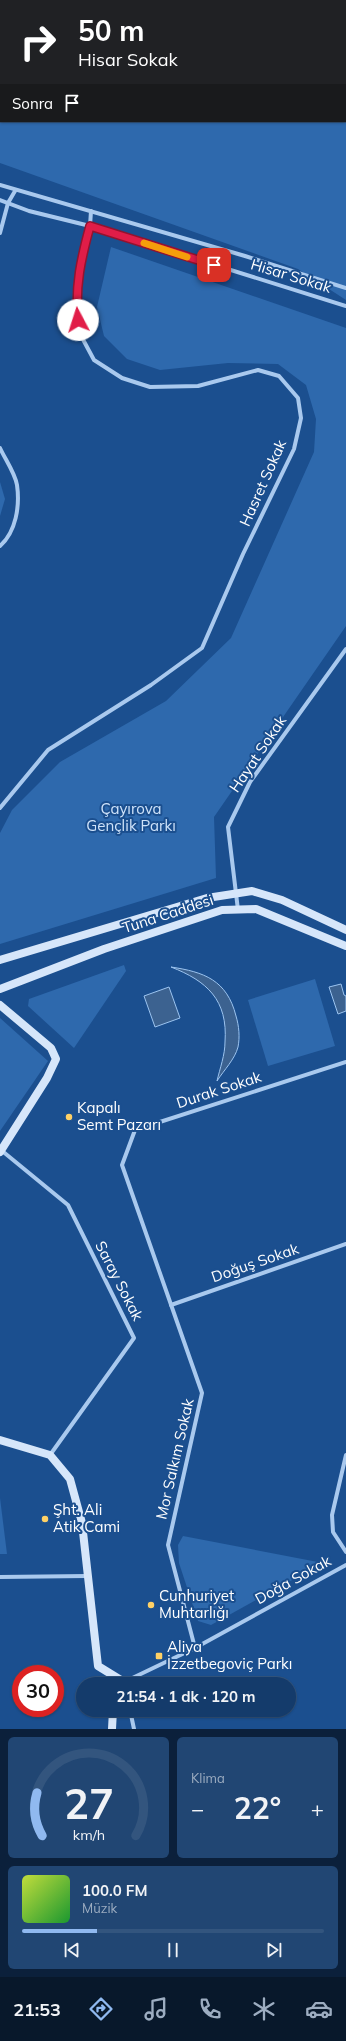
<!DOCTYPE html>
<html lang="tr">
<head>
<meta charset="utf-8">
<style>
	body { margin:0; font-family:Mulish,sans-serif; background:#214673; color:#f1f3f6; height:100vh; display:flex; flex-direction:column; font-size:15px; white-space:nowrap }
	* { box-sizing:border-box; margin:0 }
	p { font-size:13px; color:#9dadc1 }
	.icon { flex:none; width:22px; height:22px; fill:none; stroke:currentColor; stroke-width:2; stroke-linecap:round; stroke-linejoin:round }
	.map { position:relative; height:1729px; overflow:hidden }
	.side { display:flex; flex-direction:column; gap:8px; padding:8px; background:#0b203b; flex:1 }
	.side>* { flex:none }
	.hud { position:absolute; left:0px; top:0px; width:346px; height:122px; box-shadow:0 1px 3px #0004,0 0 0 1px #33557e; background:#202124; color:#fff; overflow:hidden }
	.speed { position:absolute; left:12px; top:1665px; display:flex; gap:8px; font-size:20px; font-weight:700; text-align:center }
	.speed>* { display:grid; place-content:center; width:52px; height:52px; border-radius:50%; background:#143b6b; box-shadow:0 1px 3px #0004,0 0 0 1px #33557e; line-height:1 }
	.speed .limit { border:6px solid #d22; background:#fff; color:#111 }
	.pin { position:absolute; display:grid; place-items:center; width:34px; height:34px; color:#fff; margin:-17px; border-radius:8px; box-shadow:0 2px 6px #0006 }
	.me { position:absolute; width:44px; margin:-22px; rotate:355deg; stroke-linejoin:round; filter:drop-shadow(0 0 3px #0008) }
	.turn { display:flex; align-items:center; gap:14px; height:84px; padding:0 12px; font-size:18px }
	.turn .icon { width:52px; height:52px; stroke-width:2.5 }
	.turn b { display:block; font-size:28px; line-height:34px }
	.then { display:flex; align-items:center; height:38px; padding:0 12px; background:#0003; gap:8px; font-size:15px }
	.big { font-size:30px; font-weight:700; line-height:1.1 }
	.side .tile { flex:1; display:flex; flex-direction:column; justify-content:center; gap:6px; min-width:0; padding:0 14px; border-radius:6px; background:#214673 }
	.side .dial { align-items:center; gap:0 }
	.dial svg { height:104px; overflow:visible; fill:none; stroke:#33557e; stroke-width:7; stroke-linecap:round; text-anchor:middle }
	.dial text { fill:#f1f3f6; stroke:none }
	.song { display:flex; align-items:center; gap:12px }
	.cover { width:48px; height:48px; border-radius:6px; background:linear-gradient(135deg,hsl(70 70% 55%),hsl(130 70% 35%)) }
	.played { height:4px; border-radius:2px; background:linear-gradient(90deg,#90b9f0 25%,#33557e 25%) }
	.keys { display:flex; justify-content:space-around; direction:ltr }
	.heat { display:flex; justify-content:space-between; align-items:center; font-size:22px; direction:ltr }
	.side .tiles { flex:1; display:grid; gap:8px; grid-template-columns:1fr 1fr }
	.tile:last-child { grid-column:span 2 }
	.trip { position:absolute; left:76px; top:1677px; width:220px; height:40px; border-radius:20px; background:#143b6b; box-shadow:0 1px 3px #0004,0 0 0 1px #33557e; font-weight:700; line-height:40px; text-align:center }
	.tabs { display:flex; height:64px; justify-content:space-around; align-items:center; background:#08182b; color:#9dadc1 }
	.tabs .icon { width:28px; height:28px }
	.tabs .on { color:#90b9f0 }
	.tabs b { font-size:18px; color:#f1f3f6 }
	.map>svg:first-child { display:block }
	.green { fill:#2e69ad; fill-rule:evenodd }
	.water { fill:#3c6290; stroke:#9cc4f0 }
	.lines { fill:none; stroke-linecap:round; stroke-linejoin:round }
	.street { stroke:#a9c9ee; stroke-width:4 }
	.secondary { stroke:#d6e6fa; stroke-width:8 }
	.route-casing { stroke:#92132f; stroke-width:10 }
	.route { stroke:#e11d48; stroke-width:7 }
	.slow { stroke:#f59e0b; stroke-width:7 }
	.poi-dot { fill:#ffd166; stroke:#1b4f8f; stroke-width:1.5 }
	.labels { text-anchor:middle; stroke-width:4; stroke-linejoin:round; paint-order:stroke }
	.street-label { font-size:15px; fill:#fff; stroke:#1b4f8f }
	.park-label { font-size:15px; fill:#cfe3fa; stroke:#1b4f8f }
	.poi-label { font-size:15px; fill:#fff; stroke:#1b4f8f; text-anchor:start }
</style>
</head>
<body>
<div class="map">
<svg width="346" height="1729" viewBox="0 0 346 1729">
	<rect width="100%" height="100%" fill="#1b4f8f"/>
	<g class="green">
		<path d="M0,0H346V300L298,269L0,163ZM1,1H345V121H1Z"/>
		<path d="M111,247L346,328V626L214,817L216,878L0,944V833L12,810L60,762L166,701L231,638L314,452L316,419L306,385L278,364L228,363L160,370L127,359L104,336L97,307Z"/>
		<path d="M0,482L5,499L0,516Z"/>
		<path d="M124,965L126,971L74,1048L28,1006L29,999Z"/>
		<path d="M315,979L335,1046L268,1066L248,1000Z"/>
		<path d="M0,1018L48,1061L0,1131Z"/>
		<path d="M0,1498L7,1554H0Z"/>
		<path d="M183,1536L323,1563L211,1625L198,1621L179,1563L178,1545Z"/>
	</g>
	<g class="water">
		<path d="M171,967C204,972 227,980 236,1016C239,1026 240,1037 238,1047C235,1059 224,1070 217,1081C220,1068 225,1055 225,1042C228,1000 207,981 171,967Z"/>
		<path d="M341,984L344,995L346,996V1011L338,1014L329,987Z"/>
		<path d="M169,987L180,1018L155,1027L144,996Z"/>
	</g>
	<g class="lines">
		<g class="street">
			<path d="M0,185L245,256L346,288"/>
			<path d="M0,200L29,211L90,226L346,306"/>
			<path d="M0,233L8,203L15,191"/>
			<path d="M0,448C5,459 15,473 17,485C20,506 16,532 0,546"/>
			<path d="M0,808L48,750L151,685L202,648L243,554L294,449L301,418L298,398L279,376L258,370L198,386L150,387L122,378L94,360L79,332L76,295L81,261L90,226L91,211"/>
			<path d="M238,910L228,827L250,782L346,649"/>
			<path d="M1,1150L68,1205L134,1338L50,1455"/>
			<path d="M171,1305L346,1244"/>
			<path d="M346,1455L332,1515L333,1532L346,1552"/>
			<path d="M0,1577L87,1576"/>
			<path d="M195,1648L168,1545L202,1393L122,1165L135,1130L346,1062"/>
			<path d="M124,1682L195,1648L346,1565"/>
			<path d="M130,1710L134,1729"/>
		</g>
		<g class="secondary">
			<path d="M0,960L207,898L252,891L282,900L346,930"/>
			<path d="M0,989L104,949L222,910L256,909L346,946"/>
			<path d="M0,1005L51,1048L56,1059L47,1078L0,1152"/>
			<path d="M0,1440L50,1455L70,1479L82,1523L98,1666L124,1682L122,1684"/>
			<path d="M112,1729L113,1710"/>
		</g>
	</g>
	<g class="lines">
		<g class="route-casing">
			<path id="route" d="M78,320C75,285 81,259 90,226L214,265"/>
		</g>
		<use href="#route" class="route"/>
		<path class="slow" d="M144,243L187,257"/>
	</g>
	<g class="poi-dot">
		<circle cx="69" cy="1117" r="4"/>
		<circle cx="45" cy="1519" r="4"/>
		<circle cx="151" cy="1605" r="4"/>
		<rect x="155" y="1652" width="8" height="8" rx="2"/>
	</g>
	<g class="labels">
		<g class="street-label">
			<text transform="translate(291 276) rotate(17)" y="5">Hisar Sokak</text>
			<text transform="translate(263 483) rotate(-66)" y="5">Hasret Sokak</text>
			<text transform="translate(258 754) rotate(-56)" y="5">Hayat Sokak</text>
			<text transform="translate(168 914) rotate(-18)" y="5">Tuna Caddesi</text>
			<text transform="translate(219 1090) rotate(-18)" y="5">Durak Sokak</text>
			<text transform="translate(255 1263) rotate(-19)" y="5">Doğuş Sokak</text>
			<text transform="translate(119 1281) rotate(63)" y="5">Saray Sokak</text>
			<text transform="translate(175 1459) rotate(-77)" y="5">Mor Salkım Sokak</text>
			<text transform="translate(293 1580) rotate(-29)" y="5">Doğa Sokak</text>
		</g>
		<g class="park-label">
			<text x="131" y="814">Çayırova<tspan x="131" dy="17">Gençlik Parkı</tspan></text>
		</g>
		<g class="poi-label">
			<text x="77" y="1113">Kapalı<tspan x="77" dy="17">Semt Pazarı</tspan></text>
			<text x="53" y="1515">Şht. Ali<tspan x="53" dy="17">Atik Cami</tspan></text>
			<text x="159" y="1601">Cunhuriyet<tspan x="159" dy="17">Muhtarlığı</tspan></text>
			<text x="167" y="1652">Aliya<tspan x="167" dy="17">İzzetbegoviç Parkı</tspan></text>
		</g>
	</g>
</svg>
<div class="speed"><div class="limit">30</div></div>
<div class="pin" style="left:214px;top:265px;background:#d93025"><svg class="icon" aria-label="arrive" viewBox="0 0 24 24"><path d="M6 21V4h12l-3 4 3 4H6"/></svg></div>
<svg class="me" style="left:78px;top:320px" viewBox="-20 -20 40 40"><circle r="19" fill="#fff"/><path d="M0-13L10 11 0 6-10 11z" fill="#e11d48"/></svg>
<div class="trip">21:54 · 1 dk · 120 m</div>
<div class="hud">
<div class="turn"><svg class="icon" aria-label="right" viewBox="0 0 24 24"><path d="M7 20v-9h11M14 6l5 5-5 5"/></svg><div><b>50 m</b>Hisar Sokak</div></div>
<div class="then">Sonra<svg class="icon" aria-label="arrive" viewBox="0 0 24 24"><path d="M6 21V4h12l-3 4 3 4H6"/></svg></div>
</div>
</div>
<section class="side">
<div class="tiles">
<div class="tile dial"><svg viewBox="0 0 100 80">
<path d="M14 69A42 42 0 1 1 86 69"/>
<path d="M14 69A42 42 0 0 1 10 36" stroke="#90b9f0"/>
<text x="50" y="56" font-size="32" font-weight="700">27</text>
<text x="50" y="72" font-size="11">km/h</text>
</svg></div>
<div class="tile"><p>Klima</p>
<div class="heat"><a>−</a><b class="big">22°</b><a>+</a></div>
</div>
<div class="tile">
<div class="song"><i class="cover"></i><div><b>100.0 FM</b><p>Müzik</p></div></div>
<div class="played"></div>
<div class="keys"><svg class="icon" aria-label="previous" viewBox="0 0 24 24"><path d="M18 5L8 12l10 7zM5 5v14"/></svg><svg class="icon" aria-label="pause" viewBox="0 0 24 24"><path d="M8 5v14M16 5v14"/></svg><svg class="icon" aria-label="next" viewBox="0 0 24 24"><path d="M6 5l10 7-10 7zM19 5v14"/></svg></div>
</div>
</div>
</section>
<nav class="tabs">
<b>21:53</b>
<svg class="icon on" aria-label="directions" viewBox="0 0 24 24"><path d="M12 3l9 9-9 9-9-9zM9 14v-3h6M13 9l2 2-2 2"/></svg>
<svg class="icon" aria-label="music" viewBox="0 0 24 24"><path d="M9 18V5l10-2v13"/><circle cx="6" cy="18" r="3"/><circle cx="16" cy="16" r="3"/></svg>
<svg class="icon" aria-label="phone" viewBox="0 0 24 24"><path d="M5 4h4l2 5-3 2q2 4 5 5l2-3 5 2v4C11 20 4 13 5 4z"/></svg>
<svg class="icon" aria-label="climate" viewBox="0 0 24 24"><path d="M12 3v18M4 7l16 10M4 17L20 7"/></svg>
<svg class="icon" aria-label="car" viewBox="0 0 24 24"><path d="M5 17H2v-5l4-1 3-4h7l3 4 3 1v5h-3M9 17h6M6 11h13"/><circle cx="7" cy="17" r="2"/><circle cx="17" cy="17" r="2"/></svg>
</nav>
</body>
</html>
